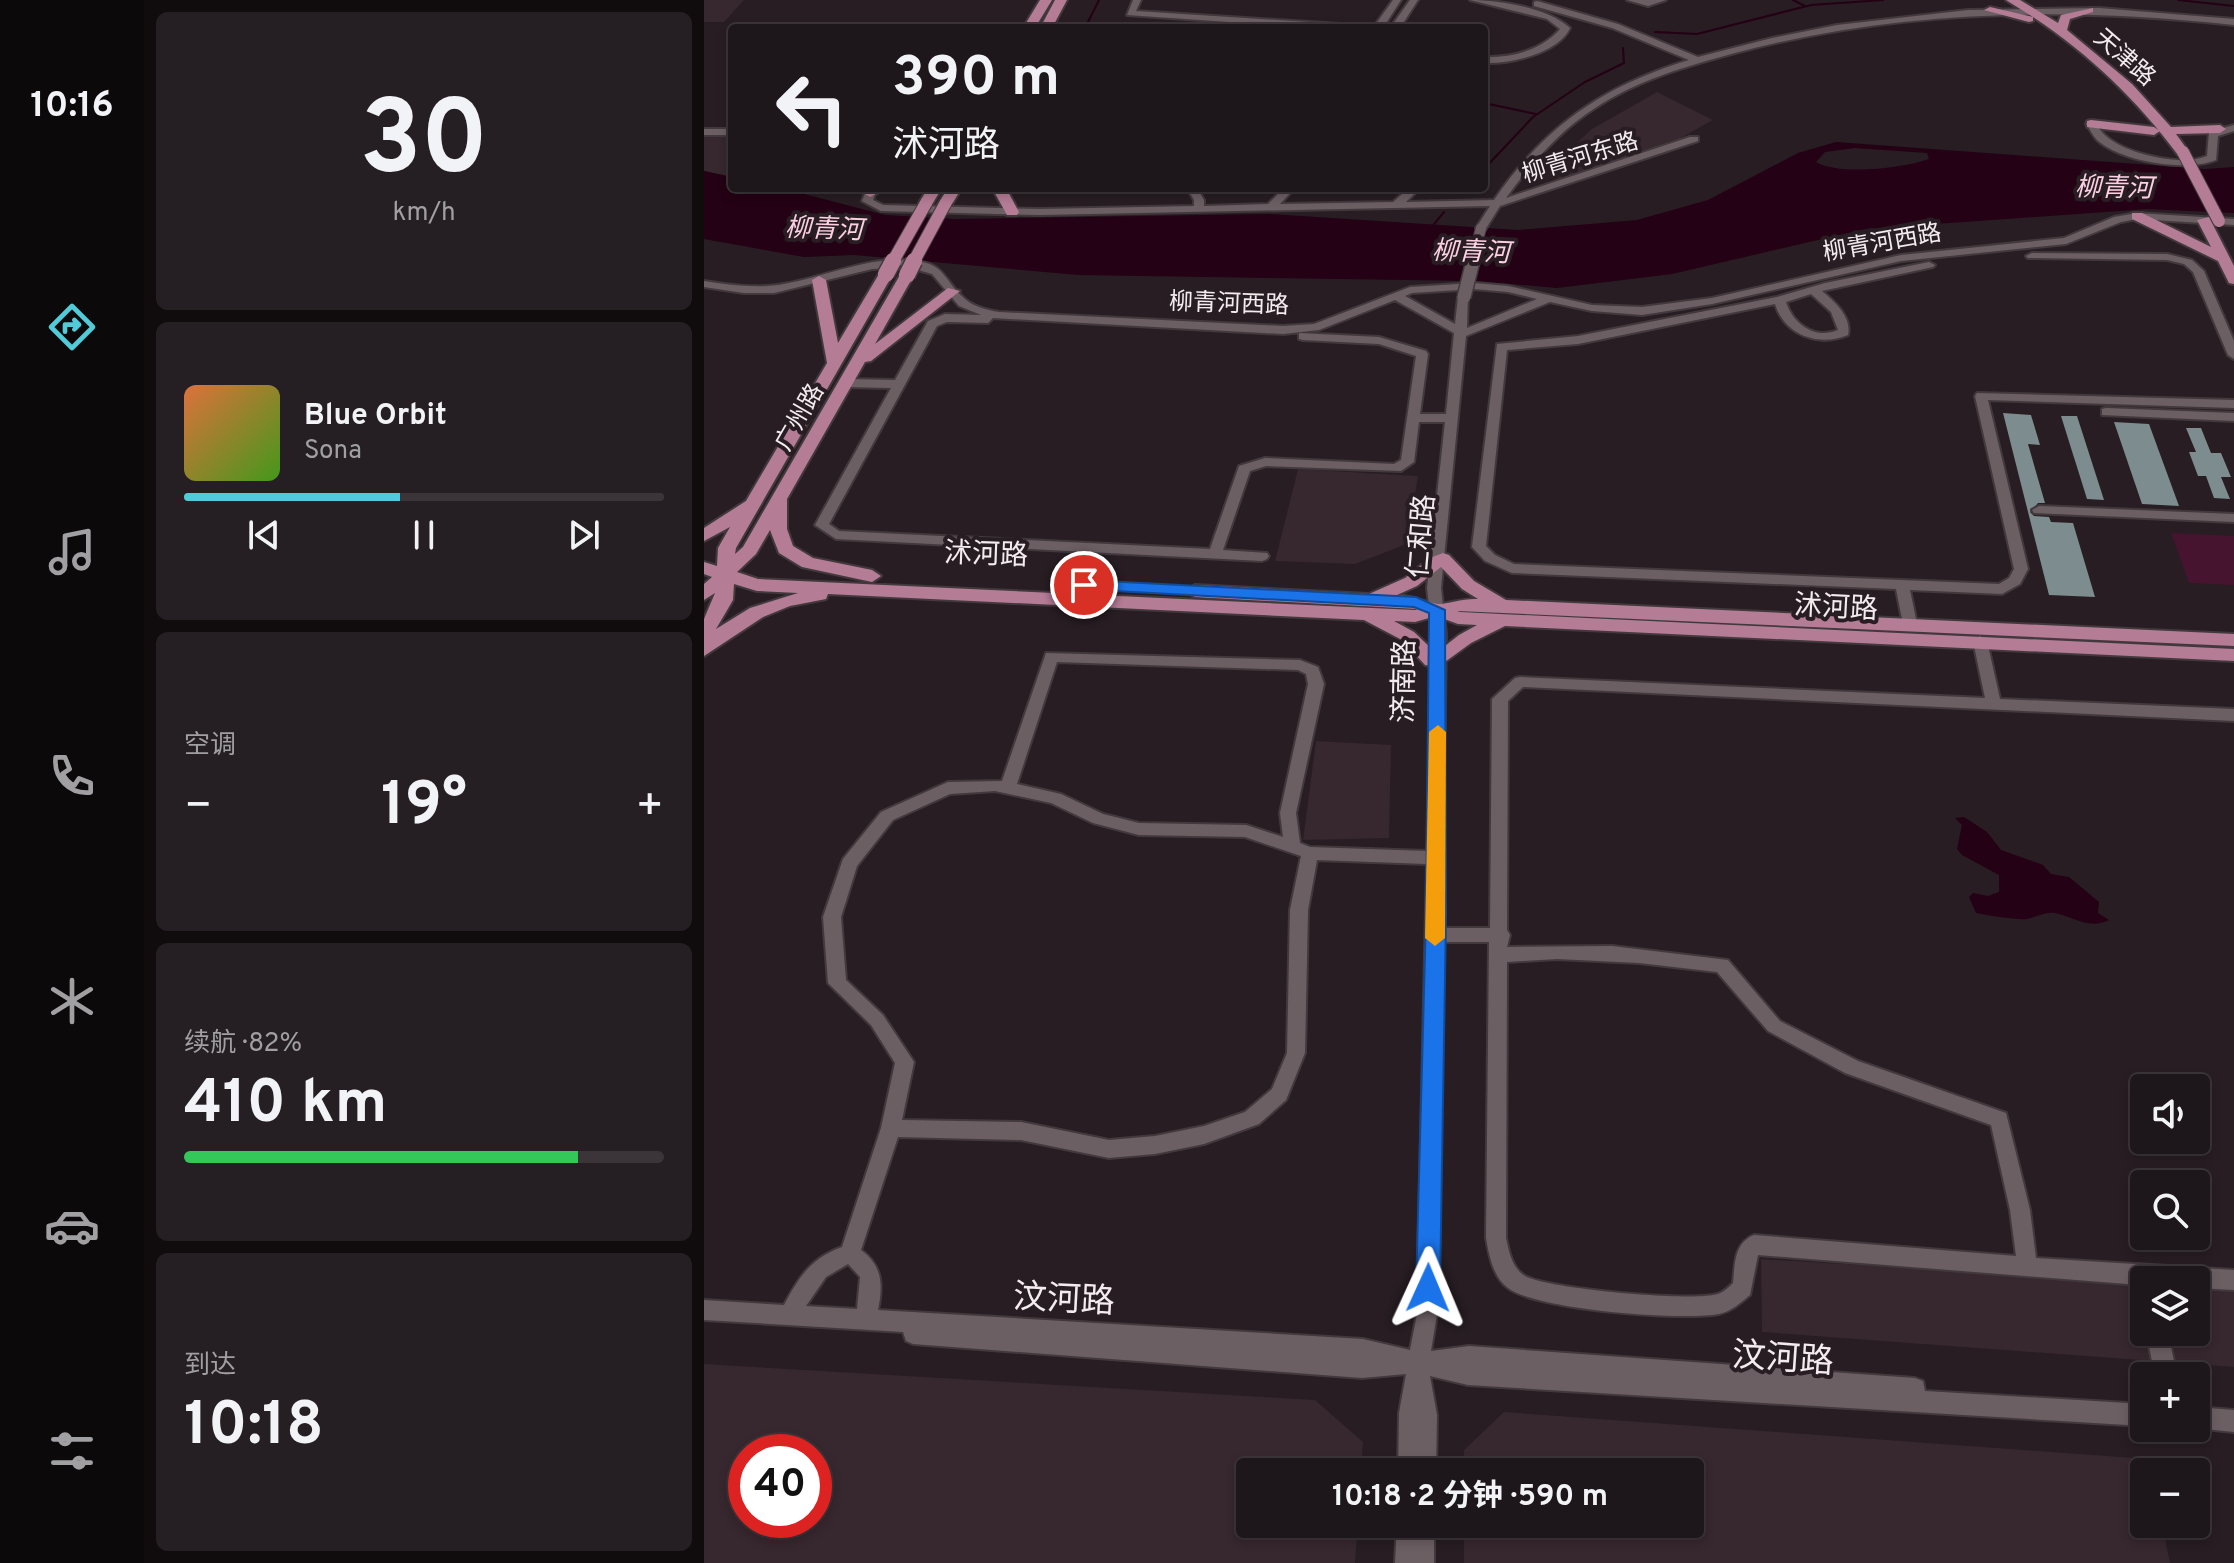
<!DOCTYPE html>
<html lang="zh">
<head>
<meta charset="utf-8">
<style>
	body { margin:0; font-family:Overpass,"Noto Sans SC",sans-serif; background:#251f23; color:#f1f3f6; height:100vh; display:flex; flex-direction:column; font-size:30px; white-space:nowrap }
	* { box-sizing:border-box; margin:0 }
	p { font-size:26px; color:#a09fa2 }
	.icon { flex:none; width:44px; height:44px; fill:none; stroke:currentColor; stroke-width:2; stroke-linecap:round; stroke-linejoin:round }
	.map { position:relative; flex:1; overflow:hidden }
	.panel { display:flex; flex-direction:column; gap:12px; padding:12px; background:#100c0e; width:560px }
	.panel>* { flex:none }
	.hud { position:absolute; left:24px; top:24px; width:760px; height:168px; border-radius:8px; box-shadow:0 4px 12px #0003,0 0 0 2px #3b3539; background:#1d161a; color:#f1f3f6; overflow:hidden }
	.fabs { position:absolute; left:1426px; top:1074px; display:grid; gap:16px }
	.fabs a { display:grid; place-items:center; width:80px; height:80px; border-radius:8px; background:#1d161a; box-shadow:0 4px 12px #0003,0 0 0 2px #3b3539; font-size:40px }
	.speed { position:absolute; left:24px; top:1434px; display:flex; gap:16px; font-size:40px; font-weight:700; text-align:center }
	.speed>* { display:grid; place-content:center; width:104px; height:104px; border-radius:50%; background:#1d161a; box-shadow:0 4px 12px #0003,0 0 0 2px #3b3539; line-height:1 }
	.speed .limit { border:12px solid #d22; background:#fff; color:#111 }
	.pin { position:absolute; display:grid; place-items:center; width:68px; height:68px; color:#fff; margin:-34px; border:4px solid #fff; border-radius:50%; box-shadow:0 2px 8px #0007 }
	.me { position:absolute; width:88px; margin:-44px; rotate:1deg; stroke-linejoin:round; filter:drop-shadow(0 0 6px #0008) }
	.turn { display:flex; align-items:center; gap:28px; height:168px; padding:0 32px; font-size:36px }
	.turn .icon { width:104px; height:104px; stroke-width:2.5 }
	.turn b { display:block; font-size:56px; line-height:68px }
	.big { font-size:60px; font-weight:700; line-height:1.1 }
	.panel .tile { flex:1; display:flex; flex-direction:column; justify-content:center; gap:12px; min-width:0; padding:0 28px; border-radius:12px; background:#251f23 }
	.panel .dial { align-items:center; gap:0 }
	.dial b { font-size:104px; line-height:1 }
	.song { display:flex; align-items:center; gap:24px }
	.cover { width:96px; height:96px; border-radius:12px; background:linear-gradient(135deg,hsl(20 70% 55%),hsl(100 70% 35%)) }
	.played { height:8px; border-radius:4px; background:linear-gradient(90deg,#52cbd9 45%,#3b3539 45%) }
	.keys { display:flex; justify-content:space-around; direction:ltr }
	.heat { display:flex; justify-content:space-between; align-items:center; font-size:44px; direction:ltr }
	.charge { height:12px; border-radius:6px; background:linear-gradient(90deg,#34c759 82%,#3b3539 0) }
	.trip { position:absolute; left:532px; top:1458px; width:468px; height:80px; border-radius:8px; background:#1d161a; box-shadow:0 4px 12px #0003,0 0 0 2px #3b3539; font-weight:700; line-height:80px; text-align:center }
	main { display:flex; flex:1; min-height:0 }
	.tabs { display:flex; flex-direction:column; width:144px; justify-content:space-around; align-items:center; background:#0c090a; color:#a09fa2 }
	.tabs .icon { width:56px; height:56px }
	.tabs .on { color:#52cbd9 }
	.tabs b { font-size:36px; color:#f1f3f6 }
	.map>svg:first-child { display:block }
	.built { fill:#37272e; fill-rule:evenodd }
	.green { fill:#471430 }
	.water { fill:#240114; fill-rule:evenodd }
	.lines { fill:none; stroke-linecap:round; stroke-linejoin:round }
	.stream { stroke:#240114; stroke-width:2 }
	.building { fill:#7d8c8e }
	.minor-casing { stroke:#42393d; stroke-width:4 }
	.major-casing { stroke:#42393d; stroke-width:4 }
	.minor { fill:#6c5f64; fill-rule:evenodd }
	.major { fill:#b57c96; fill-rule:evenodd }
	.minor-bridge-far1-casing { stroke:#42393d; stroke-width:12; stroke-linecap:butt }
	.minor-bridge-casing { stroke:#42393d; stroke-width:16; stroke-linecap:butt }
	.major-bridge-far1-casing { stroke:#42393d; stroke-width:14; stroke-linecap:butt }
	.major-bridge-casing { stroke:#42393d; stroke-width:19; stroke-linecap:butt }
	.minor-bridge-far1 { stroke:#6c5f64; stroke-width:10 }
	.minor-bridge { stroke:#6c5f64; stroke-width:13 }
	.major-bridge-far1 { stroke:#b57c96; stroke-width:12 }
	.major-bridge { stroke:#b57c96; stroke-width:16 }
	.route { fill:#1a73e8; stroke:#114b97; stroke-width:2 }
	.slow { fill:#f59e0b }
	.labels { text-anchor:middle; stroke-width:8; stroke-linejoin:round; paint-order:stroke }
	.far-street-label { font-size:24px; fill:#f3ebee; stroke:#271d22 }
	.far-water-label { font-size:26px; font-style:italic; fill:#fed0e4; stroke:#271d22 }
	.street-label { font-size:28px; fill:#f3ebee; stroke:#271d22 }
	.near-street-label { font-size:34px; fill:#f3ebee; stroke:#271d22 }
</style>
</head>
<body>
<main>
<nav class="tabs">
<b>10:16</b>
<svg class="icon on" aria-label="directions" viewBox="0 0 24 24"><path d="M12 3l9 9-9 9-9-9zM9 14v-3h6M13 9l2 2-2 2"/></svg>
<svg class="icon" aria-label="music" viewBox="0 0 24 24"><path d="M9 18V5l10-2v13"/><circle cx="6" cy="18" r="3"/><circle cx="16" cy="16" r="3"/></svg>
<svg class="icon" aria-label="phone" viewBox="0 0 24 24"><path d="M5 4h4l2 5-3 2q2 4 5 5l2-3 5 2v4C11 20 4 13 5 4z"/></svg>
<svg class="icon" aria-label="climate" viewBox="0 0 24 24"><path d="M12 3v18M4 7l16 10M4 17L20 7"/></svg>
<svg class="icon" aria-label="car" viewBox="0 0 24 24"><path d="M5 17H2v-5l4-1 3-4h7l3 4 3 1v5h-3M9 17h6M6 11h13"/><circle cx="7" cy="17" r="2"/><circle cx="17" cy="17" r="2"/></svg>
<svg class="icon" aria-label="filters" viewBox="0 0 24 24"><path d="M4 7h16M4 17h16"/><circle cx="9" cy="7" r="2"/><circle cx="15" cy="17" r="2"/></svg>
</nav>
<section class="panel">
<div class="tile dial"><b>30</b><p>km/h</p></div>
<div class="tile">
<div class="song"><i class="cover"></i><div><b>Blue Orbit</b><p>Sona</p></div></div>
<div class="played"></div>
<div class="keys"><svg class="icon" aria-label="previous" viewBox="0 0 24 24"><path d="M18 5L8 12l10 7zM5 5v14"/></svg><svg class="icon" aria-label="pause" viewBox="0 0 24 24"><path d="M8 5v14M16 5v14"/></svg><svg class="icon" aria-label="next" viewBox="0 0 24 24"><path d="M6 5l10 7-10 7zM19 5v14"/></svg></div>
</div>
<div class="tile"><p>空调</p>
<div class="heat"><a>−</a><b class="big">19°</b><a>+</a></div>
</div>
<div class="tile"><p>续航 · 82%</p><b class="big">410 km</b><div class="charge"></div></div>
<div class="tile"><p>到达</p><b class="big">10:18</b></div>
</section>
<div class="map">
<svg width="1530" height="1563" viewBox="0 0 1530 1563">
	<rect width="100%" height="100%" fill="#271d22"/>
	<g class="built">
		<path d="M0,0H40L20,22H0Z"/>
		<path d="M953,92L1009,120L964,145L904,165L852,180L839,173L888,129Z"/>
		<path d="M0,137H28V177L0,171Z"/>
		<path d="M594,469L714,476L703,544L651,564L571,561Z"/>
		<path d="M612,741L687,745L685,838L599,840Z"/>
		<path d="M1057,1259L1440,1282V1332H1492V1285L1530,1288V1367L1058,1332Z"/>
		<path d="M0,1364L611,1400L659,1442L657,1472H546V1524H654L651,1563H0ZM42,1452H110V1520H42Z"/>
		<path d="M800,1412L1444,1459L1446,1472H1440V1524H1458L1466,1563H760V1524H986V1472H760V1450Z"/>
	</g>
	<path class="green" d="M1467,533L1530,536V585L1485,583Z"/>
	<g class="water">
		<path d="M1132,142L1501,169L1530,167V213L1443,209L1161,229L968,274L853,288L773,281L375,275L150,255L100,257L0,239V171L28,177V188H77L181,215L251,219L565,214L814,230L933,220L1004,200L1094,153ZM1151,148L1223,153L1225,159C1200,168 1135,176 1112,162L1121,152Z"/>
		<path d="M1260,817L1283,832L1297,850L1339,865L1347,874L1365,877L1395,902L1394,913L1405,920C1385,930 1370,917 1351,913C1338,911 1327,921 1315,919C1300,918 1287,916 1272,913L1265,897L1269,893L1284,896L1295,892V875L1258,855L1253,849L1258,825L1251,818Z"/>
	</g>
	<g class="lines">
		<g class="stream">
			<path d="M1089,0L1101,6"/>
			<path d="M1474,0L1530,6"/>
			<path d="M381,28L395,0"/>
			<path d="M951,32L993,34L1107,5L1179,0"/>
			<path d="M780,103L832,114"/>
			<path d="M780,169L829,117L881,82L920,63L919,48"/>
			<path d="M726,229L740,212"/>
		</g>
	</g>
	<g class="building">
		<path d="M1299,413L1327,415L1336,445L1324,444L1341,503H1334L1326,512L1330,516L1345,517L1347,522L1369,523L1391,597L1345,595Z"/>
		<path d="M1357,416H1373L1400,500L1383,499Z"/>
		<path d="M1410,422L1445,424L1475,506L1438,504Z"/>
		<path d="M1482,428H1497L1507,453H1517L1527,477H1517L1526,499L1510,498L1502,476H1494L1485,452H1492Z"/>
	</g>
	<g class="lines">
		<g class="minor-casing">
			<g id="minor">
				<path d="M429,0H437L432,11L652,25L657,28H611L423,15Z"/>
				<path d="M689,0H697L679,28H669Z"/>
				<path d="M706,0H714L696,28H686Z"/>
				<path d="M766,0C795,0 844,8 866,28C854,54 805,64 780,63V57C808,58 838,50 856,29L843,19Z"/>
				<path d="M923,0H962L944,6Z"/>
				<path d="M833,1L914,24L994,57L1068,38L1133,25L1264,10L1395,8L1530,19V25C1361,7 1196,9 1031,53C983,66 933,80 891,108C855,131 827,164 802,198L986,137H994V141L796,206L781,230L777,231L772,228L786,206L336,215L177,211L158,201L163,188H173L169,200L179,205L336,209L490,206V200L483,188H493L500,200V206L564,204L580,188H591L576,204L689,202L705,188H716L702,202L790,200C841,126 899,86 985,60L908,28L830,6V2Z"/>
				<path d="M1383,122H1391C1394,127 1398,133 1403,137C1423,154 1478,167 1503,156L1505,132L1530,125V131L1514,136L1512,160C1483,172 1417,162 1393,140C1389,136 1386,129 1382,124Z"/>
				<rect x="0" y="129" width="28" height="6"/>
				<path d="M1433,213L1530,219V225L1433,219L1417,222L1362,244L1197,261L1008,304L938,315L888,311L846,302L762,336L737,588L742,634L738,928H786L788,699L811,678L816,677L1281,698L1269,641L1276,636L1283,641L1296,699L1530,709V721L819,687L804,701L803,930L806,935L803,947L908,946L1024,960L1076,1021L1154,1061L1302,1113L1326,1210L1332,1258L1530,1270V1290L1492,1288V1280H1440V1288L1436,1285L1054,1255L1046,1295C1036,1303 1028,1311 1015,1314C978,1321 833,1310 804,1288C789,1277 785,1255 782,1238L785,942H738L733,1314L727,1351L765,1346L1211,1378L1219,1381L1221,1391L1440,1404V1426L764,1385L726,1376L733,1415L732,1472H694L695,1413L702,1374L658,1378L209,1344L202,1341L199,1332L0,1320V1300L80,1305C95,1277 107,1258 138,1247L177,1128L191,1063L167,1025L124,983L119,917L139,859L177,812L244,782L298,781L342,653L596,660L614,667L620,684L592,813L596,843L606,847L723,851L728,634L723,588L741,422H715L710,462L697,471L562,466L546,471L519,550L563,553L565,556L563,559L558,561L132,539L111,525L187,388L143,387L137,383L143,379L191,380L224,321L241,314L277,315L255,306L228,274L204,267L168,269L70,293H40L0,287V281C26,285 54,289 80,284C121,277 160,258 202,260C243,262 236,277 261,299C270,307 283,310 295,312L579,326L610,324L706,287L770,283L804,286L888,305L938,307L1008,298L1197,255L1360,238L1410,217ZM770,289L804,292L833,299L763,328L764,295L754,297L751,324L701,296L708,293ZM691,300L750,333L742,414H716L724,354L722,351L675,337L595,333V339L599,340L675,344L712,356L697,460L690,464L561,458L535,466L506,549L135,531L125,524L233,326L243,322L284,323L289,318L579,334L615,330ZM353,662L594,670L602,674L604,684L576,813L579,837L542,825L435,823L399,814L357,794L313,784ZM291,791L347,803L389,823L435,835L541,837L597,856L586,910L583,1053L568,1089L541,1112L500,1126L451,1136L405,1140L317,1122L198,1120L210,1062L179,1015L142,980L137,917L153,866L189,820L246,794ZM613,860L723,864L713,1314L706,1350L659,1339L174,1310C179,1286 179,1266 157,1250L194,1137L317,1140L405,1158L451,1154L500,1144L555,1124L582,1100L601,1053L604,910ZM853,959L935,963L1013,972L1064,1031L1141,1073L1287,1125L1306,1210L1312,1256L1050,1235C1030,1243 1031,1264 1029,1283C1025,1287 1020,1292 1014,1294C989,1302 844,1289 821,1276C808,1268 805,1252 802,1238L803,962ZM144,1264L156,1277L153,1309L102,1306L122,1277Z"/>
				<path d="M1328,253L1463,254L1488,260L1500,271L1530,341V359L1524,355L1489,272L1480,264L1463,260L1324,258L1322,256Z"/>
				<path d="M1225,262L1231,265L1229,267L1118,291C1131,302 1148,317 1144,335C1115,347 1081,336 1071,304L874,344L803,350L782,546L791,555L810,564L1295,584L1305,578L1310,569L1271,396L1273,393L1530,400V408L1284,400L1324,569L1316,584L1298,594L1206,590L1213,624L1206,629L1199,624L1192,589L808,573L781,561L768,547L793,344L874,336L1073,297L1121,283ZM1107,294L1127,312L1134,330C1111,340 1089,324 1082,302Z"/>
				<path d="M1402,408L1530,413V421L1398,415V409Z"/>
				<path d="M1335,506L1530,514V522L1330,513L1328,510Z"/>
				<path d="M1442,1332H1464L1473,1376H1451Z"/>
				<path d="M1492,1407L1530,1410V1432L1490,1428H1492Z"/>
				<path d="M693,1524H730V1563H691Z"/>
			</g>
		</g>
		<g class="major-casing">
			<g id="major">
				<path d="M336,0H348L331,28H319Z"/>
				<path d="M351,0H363L348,28H336Z"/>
				<path d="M1302,0H1316L1354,23L1357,15L1389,8V12L1366,19L1363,30L1428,84L1467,127L1516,125L1522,129L1516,133L1472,134L1485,152L1474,155C1433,100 1385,54 1329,17V21L1325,22L1280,10L1286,7L1329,17Z"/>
				<path d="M1387,120L1450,127L1456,131L1450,135L1383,127V121Z"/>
				<path d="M166,188H183L166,197L159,193Z"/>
				<path d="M224,188H238L227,206H217L215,203Z"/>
				<path d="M244,188H258L246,207H236L234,204Z"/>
				<path d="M288,188H302L315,212L313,215H303Z"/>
				<path d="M1428,213H1438L1507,247L1493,220L1505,217L1530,266V284L1525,283L1514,261L1428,219Z"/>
				<path d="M182,270L189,274L32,548L31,554L39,547L196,275L203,271L210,275L171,344L244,288L256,291L167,361L161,362L83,499V529L89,546L109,558L168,570L177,576L168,582L98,567L75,553L66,530L52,554L33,572L54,579L711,610L714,609L491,597L482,591L491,585L665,594L701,578L726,558L739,553L745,555L770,581L802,600L1530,634V646L753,611L756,612L1530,649V661L801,626L767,643L734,667L721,665L698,640L660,620L124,594L122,599L86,606L59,617L0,656V619L11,593L0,600V584L8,577L0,574V562L13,566L14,548L26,527L0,541V528L42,501L123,363L108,280L115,276L122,280L134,343L175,274ZM737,567L758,589L774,599C760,598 744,604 734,604C721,602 708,596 693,595L713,586ZM30,584L53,591L94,593L46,608L12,629L29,600ZM732,616L754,624L773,625L755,635L732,653L710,632L690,621L711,622Z"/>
			</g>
		</g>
		<use href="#minor" class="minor"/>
		<use href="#major" class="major"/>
		<g class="minor-bridge-far1-casing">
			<path id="minor-bridge-far1" d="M768,263L777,228"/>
		</g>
		<g class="minor-bridge-casing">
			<path id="minor-bridge" d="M760,297L769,261"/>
		</g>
		<g class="major-bridge-far1-casing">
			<g id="major-bridge-far1">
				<path d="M1479,152L1515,221"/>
				<path d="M188,263L222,203"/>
				<path d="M209,263L241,204"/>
			</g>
		</g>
		<g class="major-bridge-casing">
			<g id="major-bridge">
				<path d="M182,274L189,261"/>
				<path d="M203,275L210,261"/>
			</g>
		</g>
		<use href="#minor-bridge-far1" class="minor-bridge-far1"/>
		<use href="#minor-bridge" class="minor-bridge"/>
		<use href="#major-bridge-far1" class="major-bridge-far1"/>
		<use href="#major-bridge" class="major-bridge"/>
	</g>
	<path class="route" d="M380,580L712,597L741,610L742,917L736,1288L732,1296L724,1299L715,1296L712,1288L722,917L725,613L710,607L374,589L372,585Z"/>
	<path class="slow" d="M734,725L742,732L741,938L731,946L721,938L725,732Z"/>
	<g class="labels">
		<g class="far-street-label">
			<text transform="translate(1421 57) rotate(41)" y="8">天津路</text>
			<text transform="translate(876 157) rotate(-17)" y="8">柳青河东路</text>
			<text transform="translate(1178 242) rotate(-10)" y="8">柳青河西路</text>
			<text transform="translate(525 303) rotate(2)" y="8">柳青河西路</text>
			<text transform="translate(95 417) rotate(-60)" y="8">广州路</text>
		</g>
		<g class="far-water-label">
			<text transform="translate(1410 187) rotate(1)" y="9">柳青河</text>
			<text transform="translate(120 228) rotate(2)" y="9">柳青河</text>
			<text transform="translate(767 251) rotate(2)" y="9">柳青河</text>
		</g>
		<g class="street-label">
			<text transform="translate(716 536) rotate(-85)" y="10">仁和路</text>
			<text transform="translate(282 553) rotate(2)" y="10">沭河路</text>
			<text transform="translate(1132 606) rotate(3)" y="10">沭河路</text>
			<text transform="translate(699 681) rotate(-89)" y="10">济南路</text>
		</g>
		<g class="near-street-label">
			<text transform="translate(360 1298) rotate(3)" y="12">汶河路</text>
			<text transform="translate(1079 1357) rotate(4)" y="12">汶河路</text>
		</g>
	</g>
</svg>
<div class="fabs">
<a><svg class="icon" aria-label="sound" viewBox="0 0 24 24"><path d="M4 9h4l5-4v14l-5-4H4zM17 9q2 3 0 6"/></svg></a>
<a><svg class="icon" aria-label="search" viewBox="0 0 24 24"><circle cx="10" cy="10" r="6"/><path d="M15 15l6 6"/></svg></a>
<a><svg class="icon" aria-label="layers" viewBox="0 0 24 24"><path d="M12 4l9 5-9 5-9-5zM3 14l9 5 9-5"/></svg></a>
<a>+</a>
<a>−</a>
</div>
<div class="speed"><div class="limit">40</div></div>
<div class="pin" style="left:380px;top:585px;background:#d93025"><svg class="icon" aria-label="arrive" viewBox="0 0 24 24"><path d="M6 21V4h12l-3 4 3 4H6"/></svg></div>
<svg class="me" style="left:724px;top:1288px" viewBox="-20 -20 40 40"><path d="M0-17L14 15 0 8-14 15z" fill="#1a73e8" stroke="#fff" stroke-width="4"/></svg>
<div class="trip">10:18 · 2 分钟 · 590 m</div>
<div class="hud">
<div class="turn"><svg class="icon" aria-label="left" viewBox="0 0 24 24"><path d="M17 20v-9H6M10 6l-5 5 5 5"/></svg><div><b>390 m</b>沭河路</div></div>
</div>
</div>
</main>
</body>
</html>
